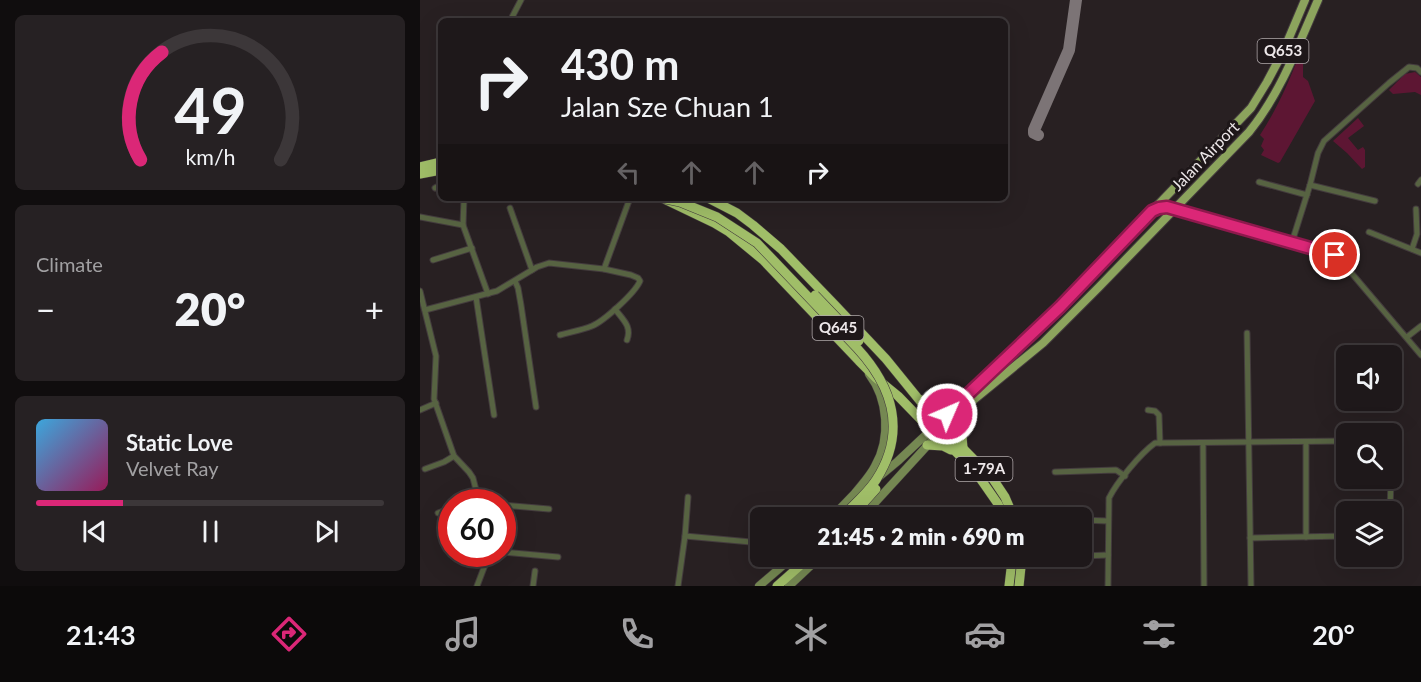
<!DOCTYPE html>
<html lang="en">
<head>
<meta charset="utf-8">
<style>
	body { margin:0; font-family:Lato,sans-serif; background:#262123; color:#f1f3f6; height:100vh; display:flex; flex-direction:column; font-size:22px; white-space:nowrap }
	* { box-sizing:border-box; margin:0 }
	p { font-size:20px; color:#a1a0a2 }
	.icon { flex:none; width:33px; height:33px; fill:none; stroke:currentColor; stroke-width:2; stroke-linecap:round; stroke-linejoin:round }
	.map { position:relative; flex:1; overflow:hidden }
	.panel { display:flex; flex-direction:column; gap:15px; padding:15px; background:#100d0e; width:420px }
	.panel>* { flex:none }
	.hud { position:absolute; left:18px; top:18px; width:570px; height:183px; border-radius:9px; box-shadow:0 6px 24px #0002,0 0 0 2px #3c3739; background:#1e181a; color:#f1f3f6; overflow:hidden }
	.fabs { position:absolute; left:916px; top:345px; display:grid; gap:12px }
	.fabs a { display:grid; place-items:center; width:66px; height:66px; border-radius:9px; background:#1e181a; box-shadow:0 6px 24px #0002,0 0 0 2px #3c3739; font-size:30px }
	.speed { position:absolute; left:18px; top:489px; display:flex; gap:12px; font-size:30px; font-weight:700; text-align:center }
	.speed>* { display:grid; place-content:center; width:78px; height:78px; border-radius:50%; background:#1e181a; box-shadow:0 6px 24px #0002,0 0 0 2px #3c3739; line-height:1 }
	.speed .limit { border:9px solid #d22; background:#fff; color:#111 }
	.pin { position:absolute; display:grid; place-items:center; width:51px; height:51px; color:#fff; margin:-26px; border:3px solid #fff; border-radius:50%; box-shadow:0 2px 6px #0007 }
	.me { position:absolute; width:66px; margin:-33px; rotate:45deg; stroke-linejoin:round; filter:drop-shadow(0 0 4px #0008) }
	.turn { display:flex; align-items:center; gap:21px; height:126px; padding:0 24px; font-size:27px }
	.turn .icon { width:78px; height:78px; stroke-width:2.5 }
	.turn b { display:block; font-size:42px; line-height:51px }
	.lanes { display:flex; align-items:center; height:57px; padding:0 24px; background:#0003; justify-content:center; gap:30px; direction:ltr }
	.lanes .off { opacity:.35 }
	.big { font-size:45px; font-weight:800; line-height:1.1 }
	.panel .card { flex:1; display:flex; flex-direction:column; justify-content:center; gap:9px; min-width:0; padding:0 21px; border-radius:9px; background:#262123 }
	.panel .dial { align-items:center; gap:0 }
	.dial svg { height:156px; overflow:visible; fill:none; stroke:#3c3739; stroke-width:7; stroke-linecap:round; text-anchor:middle }
	.dial text { fill:#f1f3f6; stroke:none }
	.song { display:flex; align-items:center; gap:18px }
	.cover { width:72px; height:72px; border-radius:9px; background:linear-gradient(135deg,hsl(200 70% 55%),hsl(330 70% 35%)) }
	.played { height:6px; border-radius:3px; background:linear-gradient(90deg,#db2777 25%,#3c3739 25%) }
	.keys { display:flex; justify-content:space-around; direction:ltr }
	.heat { display:flex; justify-content:space-between; align-items:center; font-size:33px; direction:ltr }
	.trip { position:absolute; left:330px; top:507px; width:342px; height:60px; border-radius:9px; background:#1e181a; box-shadow:0 6px 24px #0002,0 0 0 2px #3c3739; font-weight:800; line-height:60px; text-align:center }
	.dock { display:flex; height:96px; justify-content:space-around; align-items:center; background:#0c0a0a; color:#a1a0a2 }
	.dock .icon { width:42px; height:42px }
	.dock .current { color:#db2777 }
	.dock b { font-size:27px; color:#f1f3f6 }
	main { display:flex; flex:1; min-height:0 }
	.map>svg:first-child { display:block }
	.green { fill:#5d1633 }
	.lines { fill:none; stroke-linecap:round; stroke-linejoin:round }
	.taxiway { stroke:#7c7476; stroke-width:12 }
	.street-casing { stroke:#443c3e; stroke-width:7 }
	.secondary-casing { stroke:#443c3e; stroke-width:9 }
	.primary-casing { stroke:#443c3e; stroke-width:10 }
	.highway-casing { stroke:#443c3e; stroke-width:10 }
	.street { stroke:#576342; stroke-width:5 }
	.secondary { stroke:#758852; stroke-width:8 }
	.primary { stroke:#8ca45d; stroke-width:8 }
	.highway { stroke:#a0be68; stroke-width:9 }
	.highway-bridge-casing { stroke:#443c3e; stroke-width:10; stroke-linecap:butt }
	.highway-bridge { stroke:#a0be68; stroke-width:9 }
	.route-casing { stroke:#8e194d; stroke-width:15 }
	.route { stroke:#db2777; stroke-width:10 }
	.labels { text-anchor:middle; stroke-width:6; stroke-linejoin:round; paint-order:stroke }
	.shield { fill:#1e1719; stroke:#b0a9ab; stroke-width:1.5 }
	.shield-label { font-size:15px; font-weight:bold; fill:#eee8ea }
	.street-label { font-size:16px; fill:#eee8ea; stroke:#1e1719 }
</style>
</head>
<body>
<main>
<section class="panel">
<div class="card dial"><svg viewBox="0 0 100 80">
<path d="M14 69A42 42 0 1 1 86 69"/>
<path d="M14 69A42 42 0 0 1 25 14" stroke="#db2777"/>
<text x="50" y="56" font-size="32" font-weight="700">49</text>
<text x="50" y="72" font-size="11">km/h</text>
</svg></div>
<div class="card"><p>Climate</p>
<div class="heat"><a>−</a><b class="big">20°</b><a>+</a></div>
</div>
<div class="card">
<div class="song"><i class="cover"></i><div><b>Static Love</b><p>Velvet Ray</p></div></div>
<div class="played"></div>
<div class="keys"><svg class="icon" aria-label="previous" viewBox="0 0 24 24"><path d="M18 5L8 12l10 7zM5 5v14"/></svg><svg class="icon" aria-label="pause" viewBox="0 0 24 24"><path d="M8 5v14M16 5v14"/></svg><svg class="icon" aria-label="next" viewBox="0 0 24 24"><path d="M6 5l10 7-10 7zM19 5v14"/></svg></div>
</div>
</section>
<div class="map">
<svg width="1001" height="586" viewBox="0 0 1001 586">
	<rect width="100%" height="100%" fill="#282022"/>
	<g class="green">
		<path d="M880,53L883,58V77L888,81L895,101L860,162L858,163L841,155L844,150L841,146L844,139L840,135C857,109 869,82 880,53Z"/>
		<path d="M995,72L1001,77V95L995,92L973,94L969,90L985,74Z"/>
		<path d="M938,118L944,126L928,138L938,150L943,147L945,150V167L942,169L927,153L913,141Z"/>
	</g>
	<g class="lines">
		<path class="taxiway" d="M618,135L614,133V130L649,50L656,0"/>
		<g class="street-casing">
			<g id="street">
				<path d="M90,21L101,0"/>
				<path d="M839,182L887,195"/>
				<path d="M998,184L1001,180"/>
				<path d="M890,185L955,201"/>
				<path d="M15,188L21,185"/>
				<path d="M44,198L43,225L68,294"/>
				<path d="M90,208L112,270"/>
				<path d="M754,209L901,250L917,256L1001,355"/>
				<path d="M0,217L43,225"/>
				<path d="M949,232L1001,253"/>
				<path d="M872,242L890,185L898,153L904,141L969,83L989,67L997,68L1001,72"/>
				<path d="M992,249L997,234L996,209"/>
				<path d="M13,260L52,248"/>
				<path d="M184,269L210,198"/>
				<path d="M95,281L98,288L101,305L116,407"/>
				<path d="M0,291L16,356L14,399L34,456L49,472L53,478L59,502"/>
				<path d="M56,297L74,415"/>
				<path d="M195,309C203,320 212,326 207,340"/>
				<path d="M5,310L77,291L117,267L129,263L184,269L211,275L218,278L220,281C215,293 184,321 172,326C162,330 151,332 140,335"/>
				<path d="M827,333L831,586"/>
				<path d="M987,337L1001,326"/>
				<path d="M0,410L16,403"/>
				<path d="M728,410L735,411L739,415L740,443"/>
				<path d="M783,443L784,586"/>
				<path d="M5,469L24,462L34,456"/>
				<path d="M635,472L696,470L705,476"/>
				<path d="M48,502L59,499"/>
				<path d="M82,505L129,509"/>
				<path d="M970,512L971,478"/>
				<path d="M18,513L32,508"/>
				<path d="M662,520L688,521"/>
				<path d="M265,536L331,542"/>
				<path d="M886,537V442"/>
				<path d="M830,538L927,536"/>
				<path d="M82,552L138,557"/>
				<path d="M34,556L57,554"/>
				<path d="M662,556L688,555"/>
				<path d="M57,586L65,565V554"/>
				<path d="M113,586L115,571"/>
				<path d="M258,586L265,536L268,497"/>
				<path d="M688,586L689,498C697,482 720,454 735,443L927,441"/>
			</g>
		</g>
		<g class="secondary-casing">
			<g id="secondary">
				<path d="M460,476L478,461L511,430"/>
				<path d="M436,492C442,484 450,476 455,466C471,438 468,399 449,374"/>
				<path d="M411,518L437,491"/>
				<path d="M441,518L517,435"/>
				<path d="M339,586L374,556"/>
				<path d="M369,586L401,556"/>
			</g>
		</g>
		<g class="primary-casing">
			<g id="primary">
				<path d="M513,428L544,396L640,307L831,108L847,82L863,52L885,0"/>
				<path d="M519,433L545,407L623,343L679,287L829,132C860,94 878,46 898,0"/>
			</g>
		</g>
		<g class="highway-casing">
			<g id="highway">
				<path d="M0,167L21,162"/>
				<path d="M0,174L21,170"/>
				<path d="M288,198L317,213L333,225L361,249L415,305L466,359L518,423L573,479L585,497L594,518"/>
				<path d="M246,200L294,223L309,232L343,260L439,361L456,378L478,396L511,430L523,439L555,471L578,504L584,518"/>
				<path d="M502,400C515,408 521,407 536,405"/>
				<path d="M507,445L523,446L531,450"/>
				<path d="M543,448L541,424L545,407"/>
				<path d="M357,586L391,556"/>
				<path d="M589,586L591,569L590,556"/>
				<path d="M599,586L601,567V556"/>
			</g>
		</g>
		<use href="#street" class="street"/>
		<use href="#secondary" class="secondary"/>
		<use href="#primary" class="primary"/>
		<use href="#highway" class="highway"/>
		<g class="highway-bridge-casing">
			<g id="highway-bridge">
				<path d="M241,198L260,202L297,217L337,243L437,348C473,387 487,432 456,480C447,494 433,505 421,518"/>
				<path d="M395,295L439,341"/>
				<path d="M430,518L456,489"/>
			</g>
		</g>
		<use href="#highway-bridge" class="highway-bridge"/>
	</g>
	<g class="lines">
		<g class="route-casing">
			<path id="route" d="M527,414L640,307L732,211L739,208L747,207L915,255"/>
		</g>
		<use href="#route" class="route"/>
	</g>
	<g class="labels">
		<g class="shield">
			<rect x="837.5" y="39" width="51" height="24" rx="4.5"/>
			<rect x="392.5" y="316" width="51" height="24" rx="4.5"/>
			<rect x="535.5" y="457" width="57" height="24" rx="4.5"/>
		</g>
		<g class="shield-label">
			<text x="863" y="56">Q653</text>
			<text x="418" y="333">Q645</text>
			<text x="564" y="474">1-79A</text>
		</g>
		<g class="street-label">
			<text transform="translate(785 156) rotate(-46)" y="6">Jalan Airport</text>
		</g>
	</g>
</svg>
<div class="fabs">
<a><svg class="icon" aria-label="sound" viewBox="0 0 24 24"><path d="M4 9h4l5-4v14l-5-4H4zM17 9q2 3 0 6"/></svg></a>
<a><svg class="icon" aria-label="search" viewBox="0 0 24 24"><circle cx="10" cy="10" r="6"/><path d="M15 15l6 6"/></svg></a>
<a><svg class="icon" aria-label="layers" viewBox="0 0 24 24"><path d="M12 4l9 5-9 5-9-5zM3 14l9 5 9-5"/></svg></a>
</div>
<div class="speed"><div class="limit">60</div></div>
<div class="pin" style="left:915px;top:255px;background:#d93025"><svg class="icon" aria-label="arrive" viewBox="0 0 24 24"><path d="M6 21V4h12l-3 4 3 4H6"/></svg></div>
<svg class="me" style="left:527px;top:414px" viewBox="-20 -20 40 40"><circle r="17" fill="#db2777" stroke="#fff" stroke-width="3"/><path d="M0-11L8 9 0 5-8 9z" fill="#fff"/></svg>
<div class="trip">21:45 · 2 min · 690 m</div>
<div class="hud">
<div class="turn"><svg class="icon" aria-label="right" viewBox="0 0 24 24"><path d="M7 20v-9h11M14 6l5 5-5 5"/></svg><div><b>430 m</b>Jalan Sze Chuan 1</div></div>
<div class="lanes"><svg class="icon off" aria-label="left" viewBox="0 0 24 24"><path d="M17 20v-9H6M10 6l-5 5 5 5"/></svg><svg class="icon off" aria-label="ahead" viewBox="0 0 24 24"><path d="M12 20V5M6 11l6-6 6 6"/></svg><svg class="icon off" aria-label="ahead" viewBox="0 0 24 24"><path d="M12 20V5M6 11l6-6 6 6"/></svg><svg class="icon" aria-label="right" viewBox="0 0 24 24"><path d="M7 20v-9h11M14 6l5 5-5 5"/></svg></div>
</div>
</div>
</main>
<nav class="dock">
<b>21:43</b>
<svg class="icon current" aria-label="directions" viewBox="0 0 24 24"><path d="M12 3l9 9-9 9-9-9zM9 14v-3h6M13 9l2 2-2 2"/></svg>
<svg class="icon" aria-label="music" viewBox="0 0 24 24"><path d="M9 18V5l10-2v13"/><circle cx="6" cy="18" r="3"/><circle cx="16" cy="16" r="3"/></svg>
<svg class="icon" aria-label="phone" viewBox="0 0 24 24"><path d="M5 4h4l2 5-3 2q2 4 5 5l2-3 5 2v4C11 20 4 13 5 4z"/></svg>
<svg class="icon" aria-label="climate" viewBox="0 0 24 24"><path d="M12 3v18M4 7l16 10M4 17L20 7"/></svg>
<svg class="icon" aria-label="car" viewBox="0 0 24 24"><path d="M5 17H2v-5l4-1 3-4h7l3 4 3 1v5h-3M9 17h6M6 11h13"/><circle cx="7" cy="17" r="2"/><circle cx="17" cy="17" r="2"/></svg>
<svg class="icon" aria-label="filters" viewBox="0 0 24 24"><path d="M4 7h16M4 17h16"/><circle cx="9" cy="7" r="2"/><circle cx="15" cy="17" r="2"/></svg>
<b>20°</b>
</nav>
</body>
</html>
